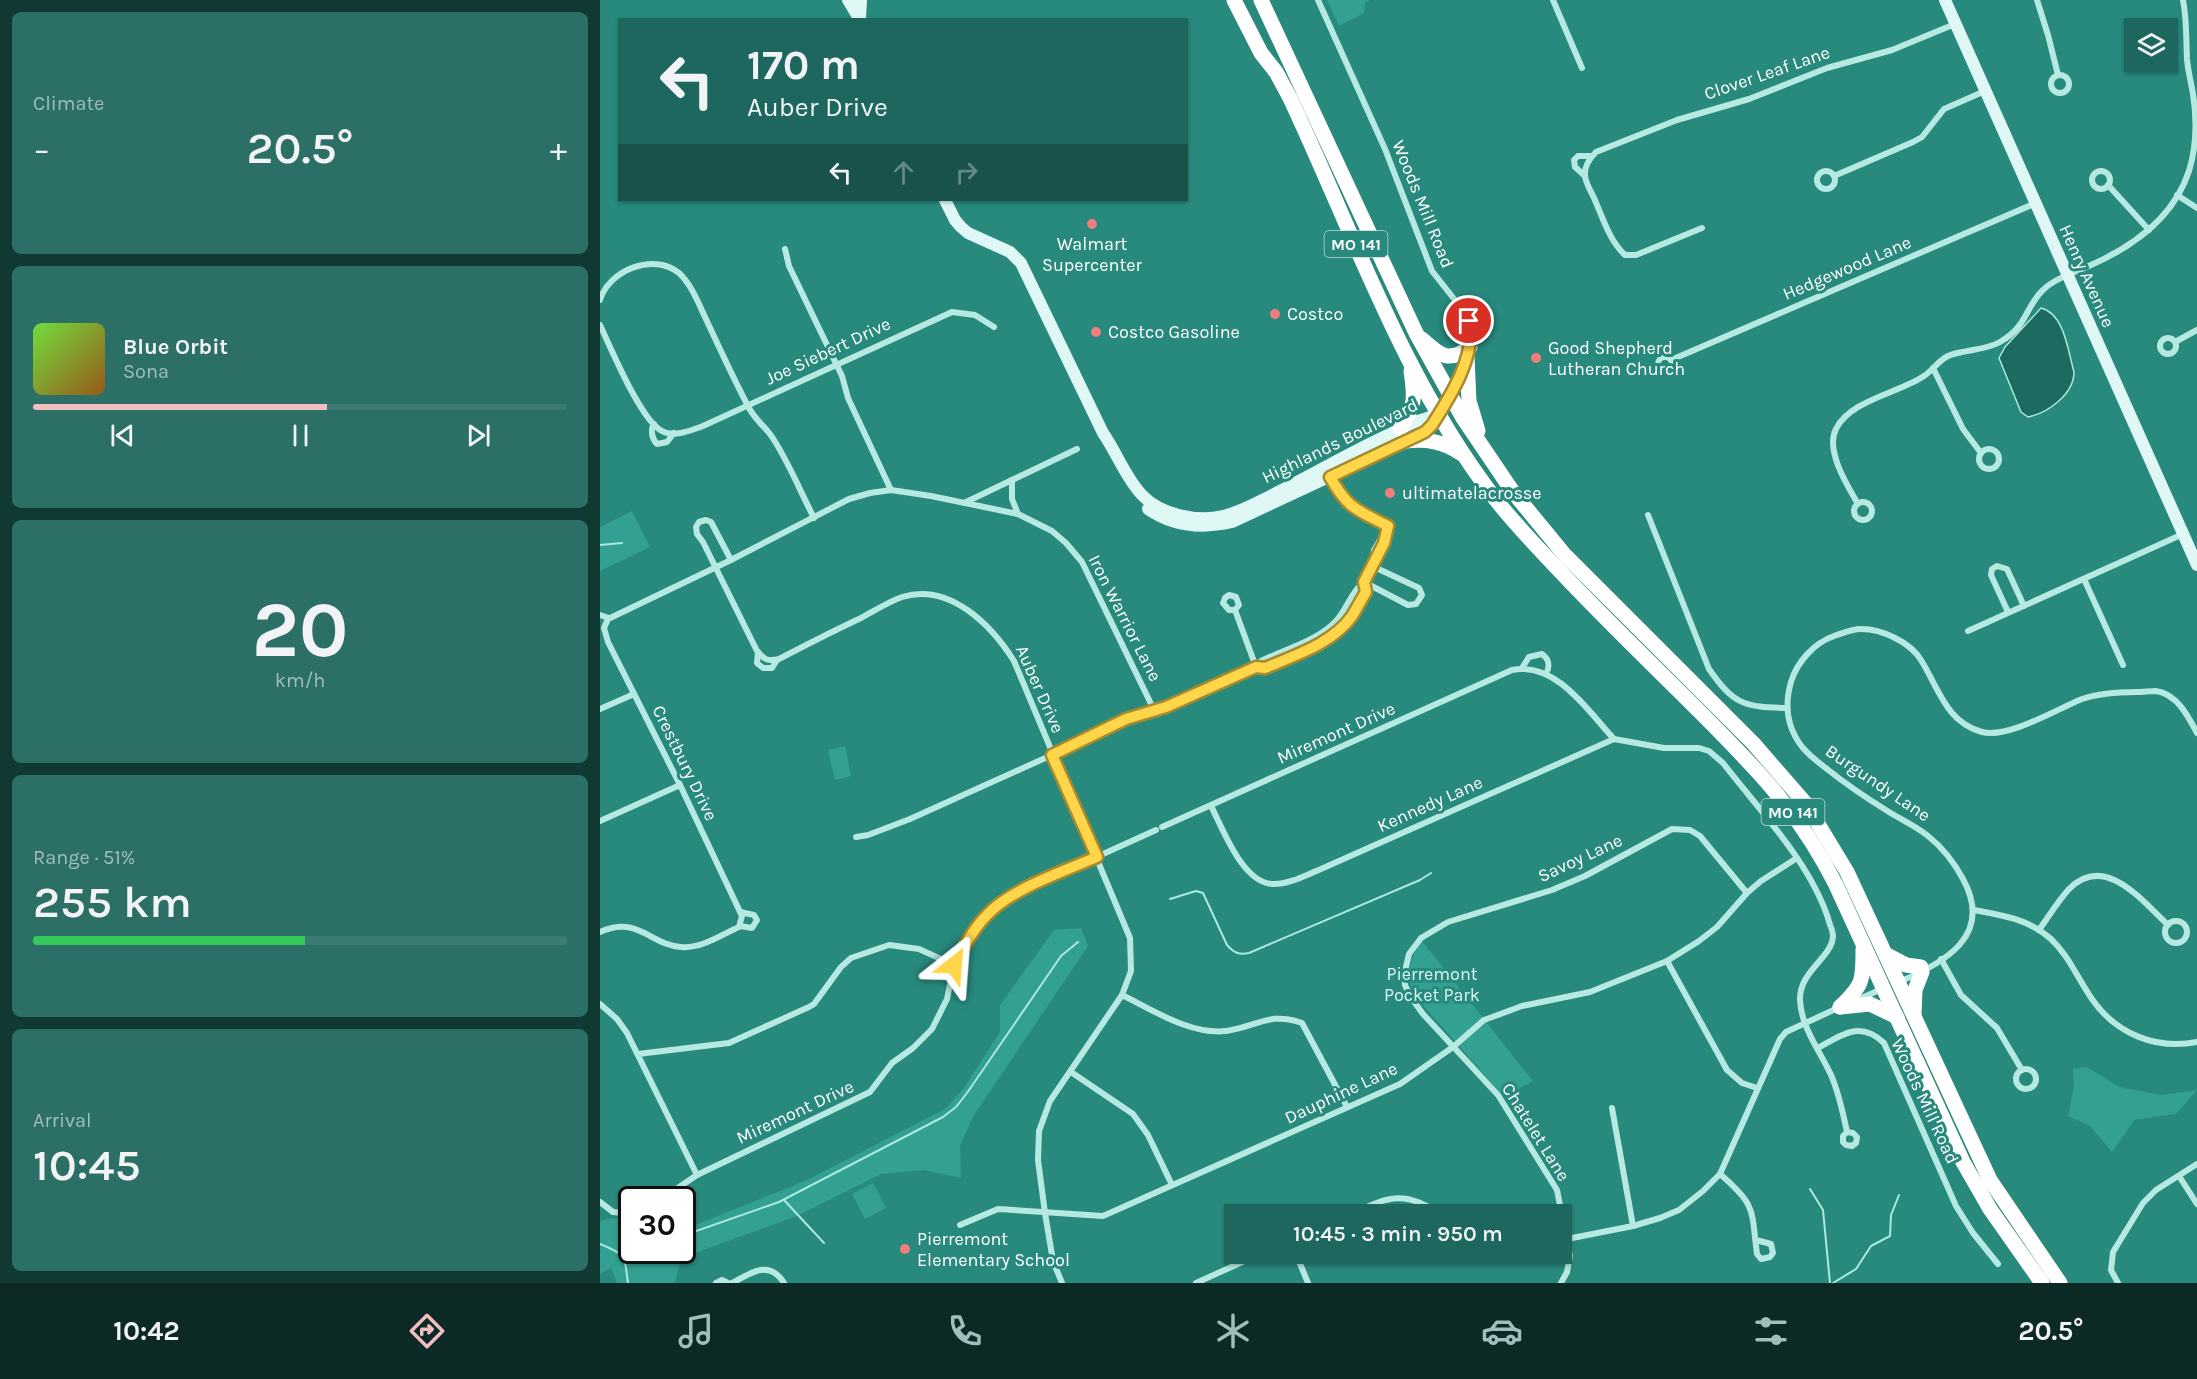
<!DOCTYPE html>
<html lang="en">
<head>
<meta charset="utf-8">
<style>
	body { margin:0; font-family:Karla,sans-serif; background:#2b6f67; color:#f1f3f6; height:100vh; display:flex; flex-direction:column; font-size:22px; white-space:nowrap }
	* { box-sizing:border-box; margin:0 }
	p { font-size:20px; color:#a1bebc }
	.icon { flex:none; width:33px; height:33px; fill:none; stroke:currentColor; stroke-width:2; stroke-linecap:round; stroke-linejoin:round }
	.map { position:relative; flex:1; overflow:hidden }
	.side { display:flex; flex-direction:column; gap:12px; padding:12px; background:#103934; width:600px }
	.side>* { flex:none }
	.guide { position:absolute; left:18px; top:18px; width:570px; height:183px; border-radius:0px; box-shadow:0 2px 4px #0004; background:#1e675e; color:#f1f3f6; overflow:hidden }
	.tools { position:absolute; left:1524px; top:18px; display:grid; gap:12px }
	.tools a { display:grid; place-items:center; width:54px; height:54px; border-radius:0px; background:#1e675e; box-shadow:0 2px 4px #0004; font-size:30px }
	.speed { position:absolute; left:18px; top:1186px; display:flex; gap:12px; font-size:30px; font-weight:700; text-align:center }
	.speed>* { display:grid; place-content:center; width:78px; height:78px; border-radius:50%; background:#1e675e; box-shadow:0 2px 4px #0004; line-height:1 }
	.speed .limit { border:3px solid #111; border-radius:9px; background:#fff; color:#111 }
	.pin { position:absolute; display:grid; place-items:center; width:51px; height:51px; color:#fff; margin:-26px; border:3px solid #fff; border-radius:50%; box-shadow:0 2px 6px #0007 }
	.me { position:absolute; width:66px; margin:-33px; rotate:28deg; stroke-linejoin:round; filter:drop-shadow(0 0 4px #0008) }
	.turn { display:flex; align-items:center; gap:21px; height:126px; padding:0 30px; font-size:27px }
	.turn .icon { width:78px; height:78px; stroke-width:2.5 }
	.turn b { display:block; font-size:42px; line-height:51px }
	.lanes { display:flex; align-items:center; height:57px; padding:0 30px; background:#0003; justify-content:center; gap:30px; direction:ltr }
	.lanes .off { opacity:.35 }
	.big { font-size:45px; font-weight:600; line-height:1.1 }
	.side .widget { flex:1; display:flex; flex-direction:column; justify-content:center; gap:9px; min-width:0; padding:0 21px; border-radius:9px; background:#2b6f67 }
	.side .dial { align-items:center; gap:0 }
	.dial b { font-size:78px; line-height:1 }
	.song { display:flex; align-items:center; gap:18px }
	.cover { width:72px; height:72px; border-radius:9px; background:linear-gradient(135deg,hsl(100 70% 55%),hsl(30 70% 35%)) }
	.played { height:6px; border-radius:3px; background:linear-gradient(90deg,#f1bec0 55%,#3c7b73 55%) }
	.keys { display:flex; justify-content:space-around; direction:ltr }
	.heat { display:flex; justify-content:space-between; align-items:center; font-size:33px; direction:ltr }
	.charge { height:9px; border-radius:4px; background:linear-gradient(90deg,#34c759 51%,#3c7b73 0) }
	.trip { position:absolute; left:624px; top:1204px; width:348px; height:60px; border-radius:0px; background:#1e675e; box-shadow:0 2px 4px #0004; font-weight:600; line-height:60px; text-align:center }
	.dock { display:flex; height:96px; justify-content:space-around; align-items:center; background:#0c2926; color:#a1bebc }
	.dock .icon { width:42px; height:42px }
	.dock .current { color:#f1bec0 }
	.dock b { font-size:27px; color:#f1f3f6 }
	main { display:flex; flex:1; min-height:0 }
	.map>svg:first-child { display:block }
	.green { fill:#33a191 }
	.water { fill:#1d6a61; stroke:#abe9df; stroke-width:1.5 }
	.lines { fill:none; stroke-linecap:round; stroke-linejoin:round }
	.stream { stroke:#abe9df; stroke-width:2 }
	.street { stroke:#b6e9e1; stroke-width:6 }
	.secondary { stroke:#e0f8f5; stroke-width:12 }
	.highway { stroke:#fff; stroke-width:15 }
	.route-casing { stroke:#a68a30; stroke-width:15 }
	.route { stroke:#ffd54a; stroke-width:10 }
	.poi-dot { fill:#f07e7d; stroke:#28897d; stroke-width:2 }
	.labels { text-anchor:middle; stroke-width:6; stroke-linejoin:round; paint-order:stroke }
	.shield { fill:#28897d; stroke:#bedcd8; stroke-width:1.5 }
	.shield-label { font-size:16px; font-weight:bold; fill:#fff }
	.street-label { font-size:18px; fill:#fff; stroke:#28897d }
	.poi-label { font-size:18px; fill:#fff; stroke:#28897d; text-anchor:start }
	.park-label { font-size:18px; fill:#daf7f3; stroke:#28897d }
</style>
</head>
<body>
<main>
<section class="side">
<div class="widget"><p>Climate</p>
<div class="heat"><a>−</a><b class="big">20.5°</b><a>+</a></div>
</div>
<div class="widget">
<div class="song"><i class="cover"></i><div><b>Blue Orbit</b><p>Sona</p></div></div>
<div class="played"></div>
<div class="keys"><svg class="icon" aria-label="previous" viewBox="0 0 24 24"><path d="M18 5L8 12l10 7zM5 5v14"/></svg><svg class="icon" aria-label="pause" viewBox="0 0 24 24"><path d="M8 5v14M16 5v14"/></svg><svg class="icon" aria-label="next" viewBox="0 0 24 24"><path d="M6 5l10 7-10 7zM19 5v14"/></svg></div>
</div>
<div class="widget dial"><b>20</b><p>km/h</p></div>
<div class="widget"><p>Range · 51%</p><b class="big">255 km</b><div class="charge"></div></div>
<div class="widget"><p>Arrival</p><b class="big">10:45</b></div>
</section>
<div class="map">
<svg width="1597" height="1283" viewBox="0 0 1597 1283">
	<rect width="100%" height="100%" fill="#28897d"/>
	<g class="green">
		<path d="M727,0H770L765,3L764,13L739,26Z"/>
		<path d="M32,511L50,547L0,571V527Z"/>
		<path d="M245,746L251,776L235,780L228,750Z"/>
		<path d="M481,928L488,946L374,1115L360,1146L361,1178L324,1170L281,1174L197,1216L81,1258L75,1283H17L11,1268L0,1274V1222C11,1216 20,1220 31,1217L32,1251H82L83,1230L205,1181L345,1109L364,1088L400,1032V1005L454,930Z"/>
		<path d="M822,941L933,1081L904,1097L814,995C805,975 809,958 822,941Z"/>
		<path d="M1487,1067L1519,1087L1561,1095L1597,1090L1576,1114L1534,1120L1512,1152L1490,1126L1468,1116L1474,1086L1473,1069Z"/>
		<path d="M273,1183L286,1208L265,1219L252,1194Z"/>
	</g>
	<path class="water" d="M1441,308C1465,314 1468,352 1474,372C1474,394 1448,413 1428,417L1421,412L1399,358L1405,347Z"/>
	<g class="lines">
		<g class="stream">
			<path d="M0,545L22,543"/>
			<path d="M570,899L596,891L603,893L627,945C634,953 639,955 649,953L820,880L831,873"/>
			<path d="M1210,1189L1223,1210L1230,1283"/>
			<path d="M184,1200L224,1243"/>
			<path d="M82,1236L179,1202L343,1117L356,1107L367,1093L461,956L478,942"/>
			<path d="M0,1244C27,1255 24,1255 28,1283"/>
			<path d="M24,1257L40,1251"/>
			<path d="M1233,1283L1256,1269L1271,1246L1290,1236L1291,1215L1299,1195"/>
		</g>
		<g class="street">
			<path d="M718,0L785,149L832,271L866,314L871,330L870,347"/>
			<path d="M953,0L982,68"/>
			<path d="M1437,0L1448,35L1458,75"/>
			<circle cx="1460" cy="84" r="9"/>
			<circle cx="1226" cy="180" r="9"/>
			<circle cx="1501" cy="180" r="9"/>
			<path d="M985,176L975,167L974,160L978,156H991"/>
			<path d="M1234,176L1313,142L1322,137L1344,109L1385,91"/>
			<path d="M1508,185L1549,230"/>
			<path d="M1577,195L1597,208"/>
			<path d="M1102,228L1036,255H1025C1009,240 1003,218 994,198C991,191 986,184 985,176C984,167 990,158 996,152L1077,120L1149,99L1227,68L1292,50L1355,24"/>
			<path d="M185,249L189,266L242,376L248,398L291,490"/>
			<path d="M0,300C9,270 54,252 79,273C91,284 98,302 105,317C119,347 133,378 149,408C156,421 167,428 174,440C190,465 201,493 214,518"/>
			<path d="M0,325C11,348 41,421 62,431C74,438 92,430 103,426L352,312L375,315L394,327"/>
			<circle cx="1568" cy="346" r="8"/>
			<path d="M1575,342L1597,330"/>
			<circle cx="1065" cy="364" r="7"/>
			<path d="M1071,360L1436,203"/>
			<path d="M1333,368L1363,429L1381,453"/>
			<path d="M840,413L863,365"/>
			<path d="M54,424C50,430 52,439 57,444L67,442L74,433"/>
			<circle cx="1389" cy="459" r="10"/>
			<path d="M729,476C747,509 756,510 788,527"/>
			<path d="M412,480V499L418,514"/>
			<circle cx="1263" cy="511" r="9"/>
			<path d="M364,503L477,449"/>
			<path d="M1258,504C1247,485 1225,450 1236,429C1250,400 1299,393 1324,376C1333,370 1338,361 1348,356C1365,349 1384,351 1400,342C1428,326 1425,307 1443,290C1455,278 1476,272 1491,265C1534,246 1574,217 1589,171C1597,145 1597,120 1593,94C1591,82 1588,71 1587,59C1586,39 1587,20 1583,0"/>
			<path d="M1048,515L1109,669C1134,705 1144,707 1187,708"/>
			<path d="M131,560L111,522L106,520L99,522L96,527L97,534L103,542L157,651C164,659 167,662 179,659C206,645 233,631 261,618C274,611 288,602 302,597C350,582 392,626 414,661L530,938L531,971L522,995L450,1101L439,1131L438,1160L445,1213L453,1261L462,1283"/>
			<path d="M773,562L774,550L787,528"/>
			<path d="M1484,579L1523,665"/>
			<path d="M764,582L808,605L816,604L822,595L819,588L772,566"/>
			<path d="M635,610H629L623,603L625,598L629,595L636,597L639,605L635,610L656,667"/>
			<path d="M1408,612L1391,575L1392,569L1397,566L1407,569L1424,606"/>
			<path d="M0,615L9,618"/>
			<path d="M1368,631L1583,534"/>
			<path d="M158,652L157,663L163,668H172L177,660"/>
			<path d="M656,667L665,668C695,655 732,644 752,616C757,608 761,600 766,592L764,582"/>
			<path d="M922,668L929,657L942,654C950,660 950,666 946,674"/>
			<path d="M0,709L34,694"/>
			<path d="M611,806C623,829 642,882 672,884C688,885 706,875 721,869L1014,739L1064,748H1099L1109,751L1123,763C1160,811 1209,861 1228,918C1229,924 1233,930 1233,936C1232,958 1199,971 1200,1000C1201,1027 1220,1051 1231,1075C1239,1093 1243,1113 1247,1132L1243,1136V1142L1246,1145L1252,1146L1256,1143L1257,1137L1253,1133L1247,1132"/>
			<path d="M0,821L80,785"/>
			<path d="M562,827L912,670C956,661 988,711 1014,739"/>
			<path d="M256,837L268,835L310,819L452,755L526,719L566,707L656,667L661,661C686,649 717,641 736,621C747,609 751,592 764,582L785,543L788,527"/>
			<path d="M1374,910C1401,915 1429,919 1451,939C1469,956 1478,979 1492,999C1516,1034 1556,1050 1597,1042"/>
			<circle cx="1576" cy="932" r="11"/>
			<path d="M140,926L152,928L157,920L154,915L140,912"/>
			<path d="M1439,930C1449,916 1458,901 1469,889C1505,852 1543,902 1568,925"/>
			<path d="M0,932C39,915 50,945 81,947C101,949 121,935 139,927L142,916L80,785L8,642L4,628L8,619L131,560L249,499L270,493L291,490L331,496L418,514L452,531L466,543L482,562L554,710"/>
			<path d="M1341,959L1361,995L1397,1028L1422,1070"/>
			<path d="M1067,961L1127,1070L1142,1083L1157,1088"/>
			<path d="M1299,982C1345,962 1394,936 1363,879C1354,862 1343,848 1328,836C1316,826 1302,820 1289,812C1268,799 1247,785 1227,769C1219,763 1210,756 1203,748C1187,728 1184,706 1191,682C1197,662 1214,643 1234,636C1243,633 1252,629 1261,629C1282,629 1310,642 1321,660C1339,689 1346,722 1382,732C1408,739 1457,709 1482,699C1500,693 1518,692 1537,692C1543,692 1550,691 1556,691C1577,694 1588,716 1597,733"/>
			<path d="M522,995C553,1010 590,1035 626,1031C656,1027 670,1011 702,1023L747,1107"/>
			<path d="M1257,1000L1284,988"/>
			<path d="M0,1004L17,1019L27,1033L97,1175"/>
			<path d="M1218,1048C1242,1035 1260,1020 1284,1043L1356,1206L1373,1233L1398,1264"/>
			<path d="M38,1054L129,1043L209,1007L214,1004L241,967L251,958L289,945L319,949L354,965"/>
			<circle cx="1426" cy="1079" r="10"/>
			<path d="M471,1072L533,1114L548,1135L572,1185"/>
			<path d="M1012,1108L1033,1226"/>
			<path d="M1120,1174C1157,1206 1151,1209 1157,1254L1161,1259L1170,1257L1173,1253L1171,1244L1156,1240"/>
			<path d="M1579,1176L1597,1204"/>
			<path d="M60,1200L97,1175L270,1092L292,1063L313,1048L332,1029L347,999L354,965L368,939L387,914L406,899L428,888L556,830"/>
			<path d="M0,1202L13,1212L32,1214"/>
			<path d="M748,1215C787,1198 803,1188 841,1215"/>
			<path d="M360,1225L398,1209L503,1216L800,1084L853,1047L884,1020L922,1006L990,992L1067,961L1099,941L1117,927L1147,893L1161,881L1197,858"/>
			<path d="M962,1240L1033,1226L1060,1218L1079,1210L1103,1191L1120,1174L1180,1039L1186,1032L1240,1007"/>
			<path d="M696,1254L708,1283"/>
			<path d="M116,1283L122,1280L128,1283"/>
			<path d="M132,1283C151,1273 169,1259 184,1283"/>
			<path d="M596,1283L660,1254"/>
			<path d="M961,1283L967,1272L970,1256L957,1190L898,1095L823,1014L810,996L805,985L804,975L809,954L821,938L848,922L952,890L985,876L1072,829L1090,830L1100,836L1147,893"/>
			<path d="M1518,1283L1511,1270L1513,1252L1543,1203L1556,1190L1597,1164"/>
		</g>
		<g class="secondary">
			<path d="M248,0L260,20"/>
			<path d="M1345,0L1597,565"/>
			<path d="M260,18L261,0"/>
			<path d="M345,200L355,220L361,227L368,233L410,252L421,263L503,433C517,453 525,477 542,495C561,515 597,522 623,516C641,512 658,502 674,494C712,475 749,453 788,435C805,427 820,418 839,415"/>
			<path d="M548,509C574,527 602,529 632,522L825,432L833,425L839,415"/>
		</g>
		<g class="highway">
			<path d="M634,0L661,53L676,72L690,98C754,234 803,380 896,500C915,524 936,546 958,569C1003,617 1051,663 1098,710C1155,767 1199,811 1236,885L1363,1162L1390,1209L1442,1283"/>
			<path d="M661,0L816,333L863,418L913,492L964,554L1153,743L1206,804L1247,872L1390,1180L1460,1283"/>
			<path d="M822,339C840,355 848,364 870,347"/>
			<path d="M867,357L869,401L878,431"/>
			<path d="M800,429C816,403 815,399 811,371"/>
			<path d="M805,441C827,439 843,441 862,454"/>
			<path d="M1285,954L1306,965L1321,967"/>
			<path d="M1240,1007C1264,984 1263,980 1263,949"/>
			<path d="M1240,1007L1270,1004L1297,1017"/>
			<path d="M1314,1014L1315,990L1322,972"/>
		</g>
	</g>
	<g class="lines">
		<g class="route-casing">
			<path id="route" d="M354,965C364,947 373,929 387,915C411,889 464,871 497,857L452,755L526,719L566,707L656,667L665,668C695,655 732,644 752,616C757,608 761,600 766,592L764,582L784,543L788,526C757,510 748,509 730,477L825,432L832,425C850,397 877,355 869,321"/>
		</g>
		<use href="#route" class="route"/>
	</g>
	<g class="poi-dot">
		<circle cx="492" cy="224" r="6"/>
		<circle cx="675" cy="314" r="6"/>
		<circle cx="496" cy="332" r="6"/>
		<circle cx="936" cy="358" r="6"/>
		<circle cx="790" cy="493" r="6"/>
		<circle cx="305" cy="1249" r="6"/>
	</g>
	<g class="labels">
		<g class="shield">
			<rect x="724.5" y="231" width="63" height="26" rx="4.5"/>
			<rect x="1161.5" y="799" width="63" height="26" rx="4.5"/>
		</g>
		<g class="shield-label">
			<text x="756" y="250">MO 141</text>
			<text x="1193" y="818">MO 141</text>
		</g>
		<g class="street-label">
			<text transform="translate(1167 73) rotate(-19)" y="6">Clover Leaf Lane</text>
			<text transform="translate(823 204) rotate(68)" y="6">Woods Mill Road</text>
			<text transform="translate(1247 268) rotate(-23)" y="6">Hedgewood Lane</text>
			<text transform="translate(1487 276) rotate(66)" y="6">Henry Avenue</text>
			<text transform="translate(228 351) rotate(-25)" y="6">Joe Siebert Drive</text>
			<text transform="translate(740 441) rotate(-26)" y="6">Highlands Boulevard</text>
			<text transform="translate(525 618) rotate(63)" y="6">Iron Warrior Lane</text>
			<text transform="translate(440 689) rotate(66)" y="6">Auber Drive</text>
			<text transform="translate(736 733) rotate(-24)" y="6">Miremont Drive</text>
			<text transform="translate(85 763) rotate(64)" y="6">Crestbury Drive</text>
			<text transform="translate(1278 783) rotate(34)" y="6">Burgundy Lane</text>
			<text transform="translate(830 804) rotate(-24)" y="6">Kennedy Lane</text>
			<text transform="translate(980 858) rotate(-25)" y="6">Savoy Lane</text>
			<text transform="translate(741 1093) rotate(-25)" y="6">Dauphine Lane</text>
			<text transform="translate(1325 1101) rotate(65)" y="6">Woods Mill Road</text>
			<text transform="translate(195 1112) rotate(-25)" y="6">Miremont Drive</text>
			<text transform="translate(936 1132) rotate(58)" y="6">Chatelet Lane</text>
		</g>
		<g class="poi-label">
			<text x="492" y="250" text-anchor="middle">Walmart<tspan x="492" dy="21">Supercenter</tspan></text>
			<text x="687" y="320">Costco</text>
			<text x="508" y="338">Costco Gasoline</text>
			<text x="948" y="354">Good Shepherd<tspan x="948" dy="21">Lutheran Church</tspan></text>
			<text x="802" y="499">ultimatelacrosse</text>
			<text x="317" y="1245">Pierremont<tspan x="317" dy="21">Elementary School</tspan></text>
		</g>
		<g class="park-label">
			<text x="832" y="980">Pierremont<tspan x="832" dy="21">Pocket Park</tspan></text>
		</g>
	</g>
</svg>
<div class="tools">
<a><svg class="icon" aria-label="layers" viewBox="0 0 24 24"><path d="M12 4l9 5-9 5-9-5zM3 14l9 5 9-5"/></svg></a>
</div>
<div class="speed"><div class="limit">30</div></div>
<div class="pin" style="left:869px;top:321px;background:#d93025"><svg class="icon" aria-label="arrive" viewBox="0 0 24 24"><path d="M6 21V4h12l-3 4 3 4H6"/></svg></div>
<svg class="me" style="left:354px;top:965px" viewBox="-20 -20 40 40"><path d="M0-17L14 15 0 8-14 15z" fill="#ffd54a" stroke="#fff" stroke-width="4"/></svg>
<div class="trip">10:45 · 3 min · 950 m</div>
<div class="guide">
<div class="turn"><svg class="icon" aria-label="left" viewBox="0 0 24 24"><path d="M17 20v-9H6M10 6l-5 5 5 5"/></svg><div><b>170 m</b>Auber Drive</div></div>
<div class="lanes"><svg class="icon" aria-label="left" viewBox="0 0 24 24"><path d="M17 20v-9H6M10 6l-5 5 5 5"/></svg><svg class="icon off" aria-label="ahead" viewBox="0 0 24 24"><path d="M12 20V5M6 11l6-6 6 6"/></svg><svg class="icon off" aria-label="right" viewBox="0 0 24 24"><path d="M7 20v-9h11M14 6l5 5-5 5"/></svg></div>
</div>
</div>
</main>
<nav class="dock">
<b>10:42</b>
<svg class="icon current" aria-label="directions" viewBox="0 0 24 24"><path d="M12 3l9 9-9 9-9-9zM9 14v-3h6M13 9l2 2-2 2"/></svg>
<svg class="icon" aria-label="music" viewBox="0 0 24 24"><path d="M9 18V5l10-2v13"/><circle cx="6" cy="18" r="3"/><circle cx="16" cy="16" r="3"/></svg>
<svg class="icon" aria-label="phone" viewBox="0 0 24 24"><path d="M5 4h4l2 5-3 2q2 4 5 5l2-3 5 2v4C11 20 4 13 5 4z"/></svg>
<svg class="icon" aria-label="climate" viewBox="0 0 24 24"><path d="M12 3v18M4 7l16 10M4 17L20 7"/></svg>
<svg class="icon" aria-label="car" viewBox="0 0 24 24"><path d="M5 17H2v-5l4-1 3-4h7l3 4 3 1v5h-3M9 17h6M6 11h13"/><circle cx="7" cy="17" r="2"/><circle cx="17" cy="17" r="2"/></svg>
<svg class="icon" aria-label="filters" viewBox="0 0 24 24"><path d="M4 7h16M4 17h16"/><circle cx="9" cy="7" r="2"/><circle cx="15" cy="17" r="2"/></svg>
<b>20.5°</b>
</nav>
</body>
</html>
